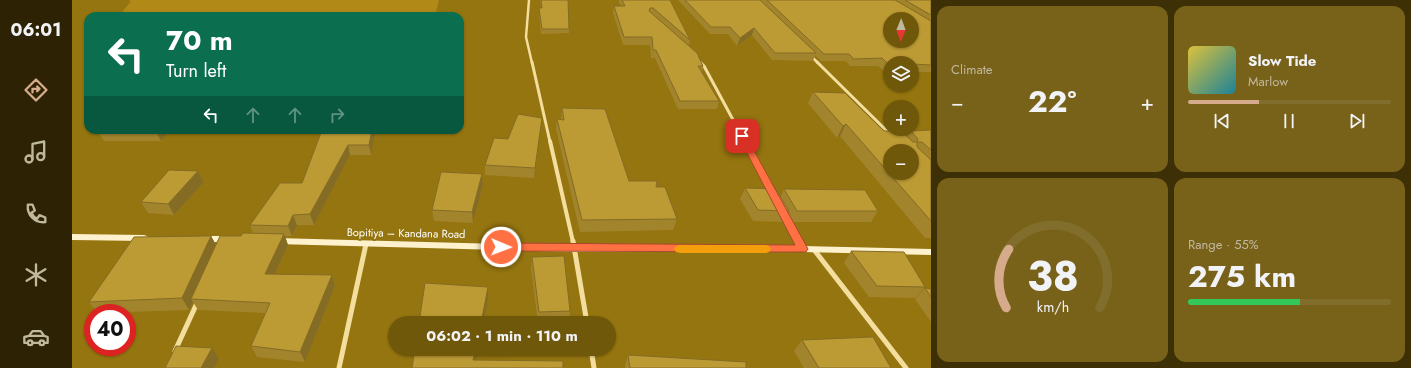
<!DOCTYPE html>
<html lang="en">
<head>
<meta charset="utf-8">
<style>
	body { margin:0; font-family:Jost,sans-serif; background:#786119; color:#f1f3f6; height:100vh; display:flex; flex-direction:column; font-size:15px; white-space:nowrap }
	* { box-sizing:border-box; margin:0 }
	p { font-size:13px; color:#c0b89d }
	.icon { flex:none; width:22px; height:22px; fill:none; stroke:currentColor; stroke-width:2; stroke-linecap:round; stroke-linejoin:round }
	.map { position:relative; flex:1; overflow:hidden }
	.panel { display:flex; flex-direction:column; gap:6px; padding:6px; background:#3e3006; width:480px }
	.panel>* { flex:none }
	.top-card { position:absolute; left:12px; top:12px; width:380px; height:122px; border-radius:12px; box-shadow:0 1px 3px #0004; background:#0b6e4f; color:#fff; overflow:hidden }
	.needle { width:26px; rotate:181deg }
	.fabs { position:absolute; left:811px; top:12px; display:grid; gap:8px }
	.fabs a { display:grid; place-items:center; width:36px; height:36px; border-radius:50%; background:#70580b; box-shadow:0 1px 3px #0004; font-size:20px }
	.speed { position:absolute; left:12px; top:304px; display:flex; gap:8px; font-size:20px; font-weight:700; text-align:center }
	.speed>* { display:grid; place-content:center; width:52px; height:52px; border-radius:50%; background:#70580b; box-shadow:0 1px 3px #0004; line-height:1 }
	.speed .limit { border:6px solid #d22; background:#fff; color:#111 }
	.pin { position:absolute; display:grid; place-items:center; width:34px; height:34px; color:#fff; margin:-17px; border-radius:8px; box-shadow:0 2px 6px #0006 }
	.me { position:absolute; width:44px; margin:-22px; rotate:91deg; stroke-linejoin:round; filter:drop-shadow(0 0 3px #0008) }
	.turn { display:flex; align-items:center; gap:14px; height:84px; padding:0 16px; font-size:18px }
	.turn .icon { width:52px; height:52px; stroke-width:2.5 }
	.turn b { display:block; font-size:28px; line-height:34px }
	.lanes { display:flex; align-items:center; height:38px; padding:0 16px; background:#0003; justify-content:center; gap:20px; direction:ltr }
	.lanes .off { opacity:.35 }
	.big { font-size:30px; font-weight:700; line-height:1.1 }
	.panel .widget { flex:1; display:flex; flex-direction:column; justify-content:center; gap:6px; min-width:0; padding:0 14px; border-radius:12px; background:#786119 }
	.panel .dial { align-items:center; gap:0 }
	.dial svg { height:104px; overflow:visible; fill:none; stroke:#826e2c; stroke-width:7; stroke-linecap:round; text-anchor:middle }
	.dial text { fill:#f1f3f6; stroke:none }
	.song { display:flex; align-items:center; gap:12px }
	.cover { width:48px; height:48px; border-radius:6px; background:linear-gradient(135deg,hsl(50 70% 55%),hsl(190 70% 35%)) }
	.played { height:4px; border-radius:2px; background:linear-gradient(90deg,#d6ab8b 35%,#826e2c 35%) }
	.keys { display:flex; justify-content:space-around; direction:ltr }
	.heat { display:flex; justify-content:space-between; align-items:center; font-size:22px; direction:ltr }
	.charge { height:6px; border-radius:3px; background:linear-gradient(90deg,#34c759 55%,#826e2c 0) }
	.panel .tiles { flex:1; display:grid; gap:6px; grid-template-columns:repeat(2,1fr) }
	.trip { position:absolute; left:316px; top:316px; width:228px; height:40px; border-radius:20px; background:#70580b; box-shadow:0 1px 3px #0004; font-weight:700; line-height:40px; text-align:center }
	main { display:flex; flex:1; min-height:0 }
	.dock { display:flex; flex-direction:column; width:72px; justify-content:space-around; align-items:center; background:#2d2304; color:#c0b89d }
	.dock .icon { width:28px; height:28px }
	.dock .on { color:#d6ab8b }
	.dock b { font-size:18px; color:#f1f3f6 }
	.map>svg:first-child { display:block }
	.green { fill:#b08917 }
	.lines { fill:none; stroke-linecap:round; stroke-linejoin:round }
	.street-far3 { stroke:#f4de9d; stroke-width:2.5 }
	.street-far2 { stroke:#f4de9d; stroke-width:3 }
	.street-far1 { stroke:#f4de9d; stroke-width:4 }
	.street { stroke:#f4de9d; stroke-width:5 }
	.secondary { fill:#fdf2cd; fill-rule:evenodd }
	.wall { fill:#a2842d }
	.shaded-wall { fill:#846c24 }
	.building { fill:#bc9a34; stroke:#846c24; fill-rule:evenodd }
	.route { fill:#ff7043; stroke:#a6492c }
	.slow { fill:#f59e0b }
	.labels { text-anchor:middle; stroke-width:4; stroke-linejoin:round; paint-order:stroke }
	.street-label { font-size:11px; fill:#fff; stroke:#95750f }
</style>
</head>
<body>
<main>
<nav class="dock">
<b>06:01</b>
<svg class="icon on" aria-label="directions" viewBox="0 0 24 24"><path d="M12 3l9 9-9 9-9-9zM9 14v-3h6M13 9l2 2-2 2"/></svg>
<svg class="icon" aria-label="music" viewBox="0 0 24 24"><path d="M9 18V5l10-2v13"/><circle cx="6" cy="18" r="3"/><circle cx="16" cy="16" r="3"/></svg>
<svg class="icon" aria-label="phone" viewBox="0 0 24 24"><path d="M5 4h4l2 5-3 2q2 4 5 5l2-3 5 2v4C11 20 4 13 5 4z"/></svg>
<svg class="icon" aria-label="climate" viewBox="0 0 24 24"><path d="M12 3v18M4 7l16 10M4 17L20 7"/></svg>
<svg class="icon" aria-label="car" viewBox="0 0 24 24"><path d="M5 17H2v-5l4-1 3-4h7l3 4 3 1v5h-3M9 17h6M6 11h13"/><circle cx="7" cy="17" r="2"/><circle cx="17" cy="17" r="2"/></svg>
</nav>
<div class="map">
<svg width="859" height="368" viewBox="0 0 859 368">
	<rect width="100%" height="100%" fill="#95750f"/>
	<path class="green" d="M56,0H367L363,16H47L59,1Z"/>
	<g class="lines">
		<g class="street-far3">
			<path d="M457,0L454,37L460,63"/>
			<path d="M738,55L746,63"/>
			<path d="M627,61L629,63"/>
		</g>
		<g class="street-far2">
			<path d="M460,62L478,142"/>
			<path d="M628,62L632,66L673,142"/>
			<path d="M745,62L819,135"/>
		</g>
		<g class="street-far1">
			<path d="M478,141L501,242"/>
			<path d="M673,141L700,192"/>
			<path d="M711,213L726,242"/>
		</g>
		<g class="street">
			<path d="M501,241L515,323"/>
			<path d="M726,241L730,249"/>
			<path d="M743,251L834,368"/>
			<path d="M519,349L522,368"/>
			<path d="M103,351L125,303"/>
			<path d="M267,368L294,244"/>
		</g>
		<g class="secondary">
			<path d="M0,234L72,235L75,236L77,238L75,240L72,241L0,240Z"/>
			<path d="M130,236H156L159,237L161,239L159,241L156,242H130L127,241L125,239L127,237Z"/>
			<path d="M204,238L503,246H730L859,249V255L730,252H503L204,244L201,243L199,241L201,239Z"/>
		</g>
	</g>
	<g class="wall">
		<path d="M468,0H496L497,29V33L469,34L467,13V8H469Z"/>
		<path d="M547,0H598L618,40L617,46L631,66L630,72L647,101L645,109H606L583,58H579L578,45H551L541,13L542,6H549L547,3Z"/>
		<path d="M606,0H859V72H840V63H818V71H812L806,66H778L774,61H749L743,55L741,61L700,60L680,35L665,46L656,34H638Z"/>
		<path d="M741,92L812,131L835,136L839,131L859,130V238H853L768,136L765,138L736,103Z"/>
		<path d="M490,108L557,181L584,187L605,219L601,230L508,232L484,129L485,119L489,120Z"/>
		<path d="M469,127L462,178L413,175V165Z"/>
		<path d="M25,130H99L89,141H32Z"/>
		<path d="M250,130H304L299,155H278L242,225H225L220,236H213L216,245L203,274L260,275L263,286L233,362L185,357L179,346L193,313L126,310L121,302L117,310L26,313L17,302L139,236L144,245L169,236L181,233L178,225L230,183Z"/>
		<path d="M126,171L132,182L102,215L76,213L69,202Z"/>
		<path d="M411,185L401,223L362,221L360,210Z"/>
		<path d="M673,188L709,196L712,189L806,211L799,222H719L715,214L711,222L681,221L668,199Z"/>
		<path d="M779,251L853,287L843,298L797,297L772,263Z"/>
		<path d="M460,257L498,311L497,322L466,323L459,268Z"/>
		<path d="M853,288L859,289V322L843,299Z"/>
		<path d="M730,340L819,368H732L722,351Z"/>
		<path d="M556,355L674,368H553V366Z"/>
	</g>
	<g class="shaded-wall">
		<path d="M682,28L680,35L665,46L668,38Z"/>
		<path d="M470,118L469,127L462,178L463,168Z"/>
		<path d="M774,124L768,136L765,138L771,126Z"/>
		<path d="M83,130H99L89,141Z"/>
		<path d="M300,130H304L299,155L297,145Z"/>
		<path d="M276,145L278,155L242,225L238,214Z"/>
		<path d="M126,171L132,182L102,215L96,204Z"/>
		<path d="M410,174L411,185L401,223L400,212Z"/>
		<path d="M221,215L225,225L220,236L216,226Z"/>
		<path d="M212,234L216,245L198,285L193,274Z"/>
		<path d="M139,236L145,247L119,299L121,302L117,310L110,298Z"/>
		<path d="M260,275L263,286L233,362L228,352Z"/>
		<path d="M416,287V298L412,323H409Z"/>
		<path d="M140,348L147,359L142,368H129Z"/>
		<path d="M404,349H406L403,368L401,360Z"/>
	</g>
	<g class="building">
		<path d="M469,0H496L497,29H470L467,8H470Z"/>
		<path d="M550,0H598L618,40L581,8H578L577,11L625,53L631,66H626L647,101H608L584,50H581L580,37H552L542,6H553Z"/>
		<path d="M613,0H688L744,53H703L682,28L668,38L658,27H639Z"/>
		<path d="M695,0H823L859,21V65L840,64V63H818V64H816L810,58L782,59L777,54H752ZM818,19H840V41H818Z"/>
		<path d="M833,0H859V15Z"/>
		<path d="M741,92L773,93L812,131H829L841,142H845L846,139L839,131L859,130V150L850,142H845V147L859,160V221L774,124L771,126ZM818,151H840V173H818Z"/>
		<path d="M490,108L533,109L557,181H585L584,187H593L605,219L510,220L485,119L492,120Z"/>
		<path d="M446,114L470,118L463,168L413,165L422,138L436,139Z"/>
		<path d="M250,130H300L297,145H276L238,214L221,215L216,226L178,225L208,183H230Z"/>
		<path d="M97,170L126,171L96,204L69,202Z"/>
		<path d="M369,172L410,174L400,212L360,210Z"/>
		<path d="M673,188L704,189L717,211L686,210Z"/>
		<path d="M712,189L793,190L806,211H725Z"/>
		<path d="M171,233L212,234L193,274L260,275L228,352L179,346L198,303L119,299L148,236H169Z"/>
		<path d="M139,236L110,298L17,302L62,237Z"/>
		<path d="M779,251L832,252L853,287L805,286Z"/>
		<path d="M492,256L498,311L467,312L460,257Z"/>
		<path d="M353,283L416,287L409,323H347Z"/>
		<path d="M853,288L859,289V297Z"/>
		<path d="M801,337L819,368H747L730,340Z"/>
		<path d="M104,346L140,348L129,368H93Z"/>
		<path d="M343,349H404L401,360L491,361V368H340Z"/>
		<path d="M556,355L674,362V368H558Z"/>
	</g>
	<path class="route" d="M670,134L674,136L736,249L734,252L429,251L425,250L423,247L425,244L429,243L723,245L666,136Z"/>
	<path class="slow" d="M608,245H694L697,246L699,249L697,252L694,253H608L604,252L602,249L604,246Z"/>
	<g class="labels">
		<g class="street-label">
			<text transform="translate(334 233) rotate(1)" y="4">Bopitiya – Kandana Road</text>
		</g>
	</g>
</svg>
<div class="fabs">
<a><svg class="needle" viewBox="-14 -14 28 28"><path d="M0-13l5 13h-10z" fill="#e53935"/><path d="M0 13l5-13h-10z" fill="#c0b89d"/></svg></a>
<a><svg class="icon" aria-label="layers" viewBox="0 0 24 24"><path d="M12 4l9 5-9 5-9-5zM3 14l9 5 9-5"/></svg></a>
<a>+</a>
<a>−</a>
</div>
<div class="speed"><div class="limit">40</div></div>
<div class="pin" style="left:670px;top:136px;background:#d93025"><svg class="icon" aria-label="arrive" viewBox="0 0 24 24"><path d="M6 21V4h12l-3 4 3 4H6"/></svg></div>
<svg class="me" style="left:429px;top:247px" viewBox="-20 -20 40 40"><circle r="17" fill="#ff7043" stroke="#fff" stroke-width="3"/><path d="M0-11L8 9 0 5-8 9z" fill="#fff"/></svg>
<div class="trip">06:02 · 1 min · 110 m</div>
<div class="top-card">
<div class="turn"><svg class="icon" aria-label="left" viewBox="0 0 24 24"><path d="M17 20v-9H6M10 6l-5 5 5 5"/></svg><div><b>70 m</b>Turn left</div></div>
<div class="lanes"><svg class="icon" aria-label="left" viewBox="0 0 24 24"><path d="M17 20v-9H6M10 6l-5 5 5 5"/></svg><svg class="icon off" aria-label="ahead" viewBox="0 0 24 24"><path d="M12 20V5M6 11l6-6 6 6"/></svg><svg class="icon off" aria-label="ahead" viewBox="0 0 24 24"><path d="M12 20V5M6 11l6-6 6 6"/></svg><svg class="icon off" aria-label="right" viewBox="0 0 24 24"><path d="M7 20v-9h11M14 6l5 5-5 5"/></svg></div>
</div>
</div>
<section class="panel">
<div class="tiles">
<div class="widget"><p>Climate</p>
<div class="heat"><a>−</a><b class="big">22°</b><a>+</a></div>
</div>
<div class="widget">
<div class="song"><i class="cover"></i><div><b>Slow Tide</b><p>Marlow</p></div></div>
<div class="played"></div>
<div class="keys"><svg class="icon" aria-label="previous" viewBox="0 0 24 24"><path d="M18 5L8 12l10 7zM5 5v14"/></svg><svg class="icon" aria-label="pause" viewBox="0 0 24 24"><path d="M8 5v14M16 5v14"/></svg><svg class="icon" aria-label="next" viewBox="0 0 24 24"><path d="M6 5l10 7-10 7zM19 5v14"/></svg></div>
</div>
<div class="widget dial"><svg viewBox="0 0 100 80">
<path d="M14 69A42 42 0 1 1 86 69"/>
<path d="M14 69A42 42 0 0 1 16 24" stroke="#d6ab8b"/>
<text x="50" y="56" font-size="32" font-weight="700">38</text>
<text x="50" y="72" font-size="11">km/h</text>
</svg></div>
<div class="widget"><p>Range · 55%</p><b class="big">275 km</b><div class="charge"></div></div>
</div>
</section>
</main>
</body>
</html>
